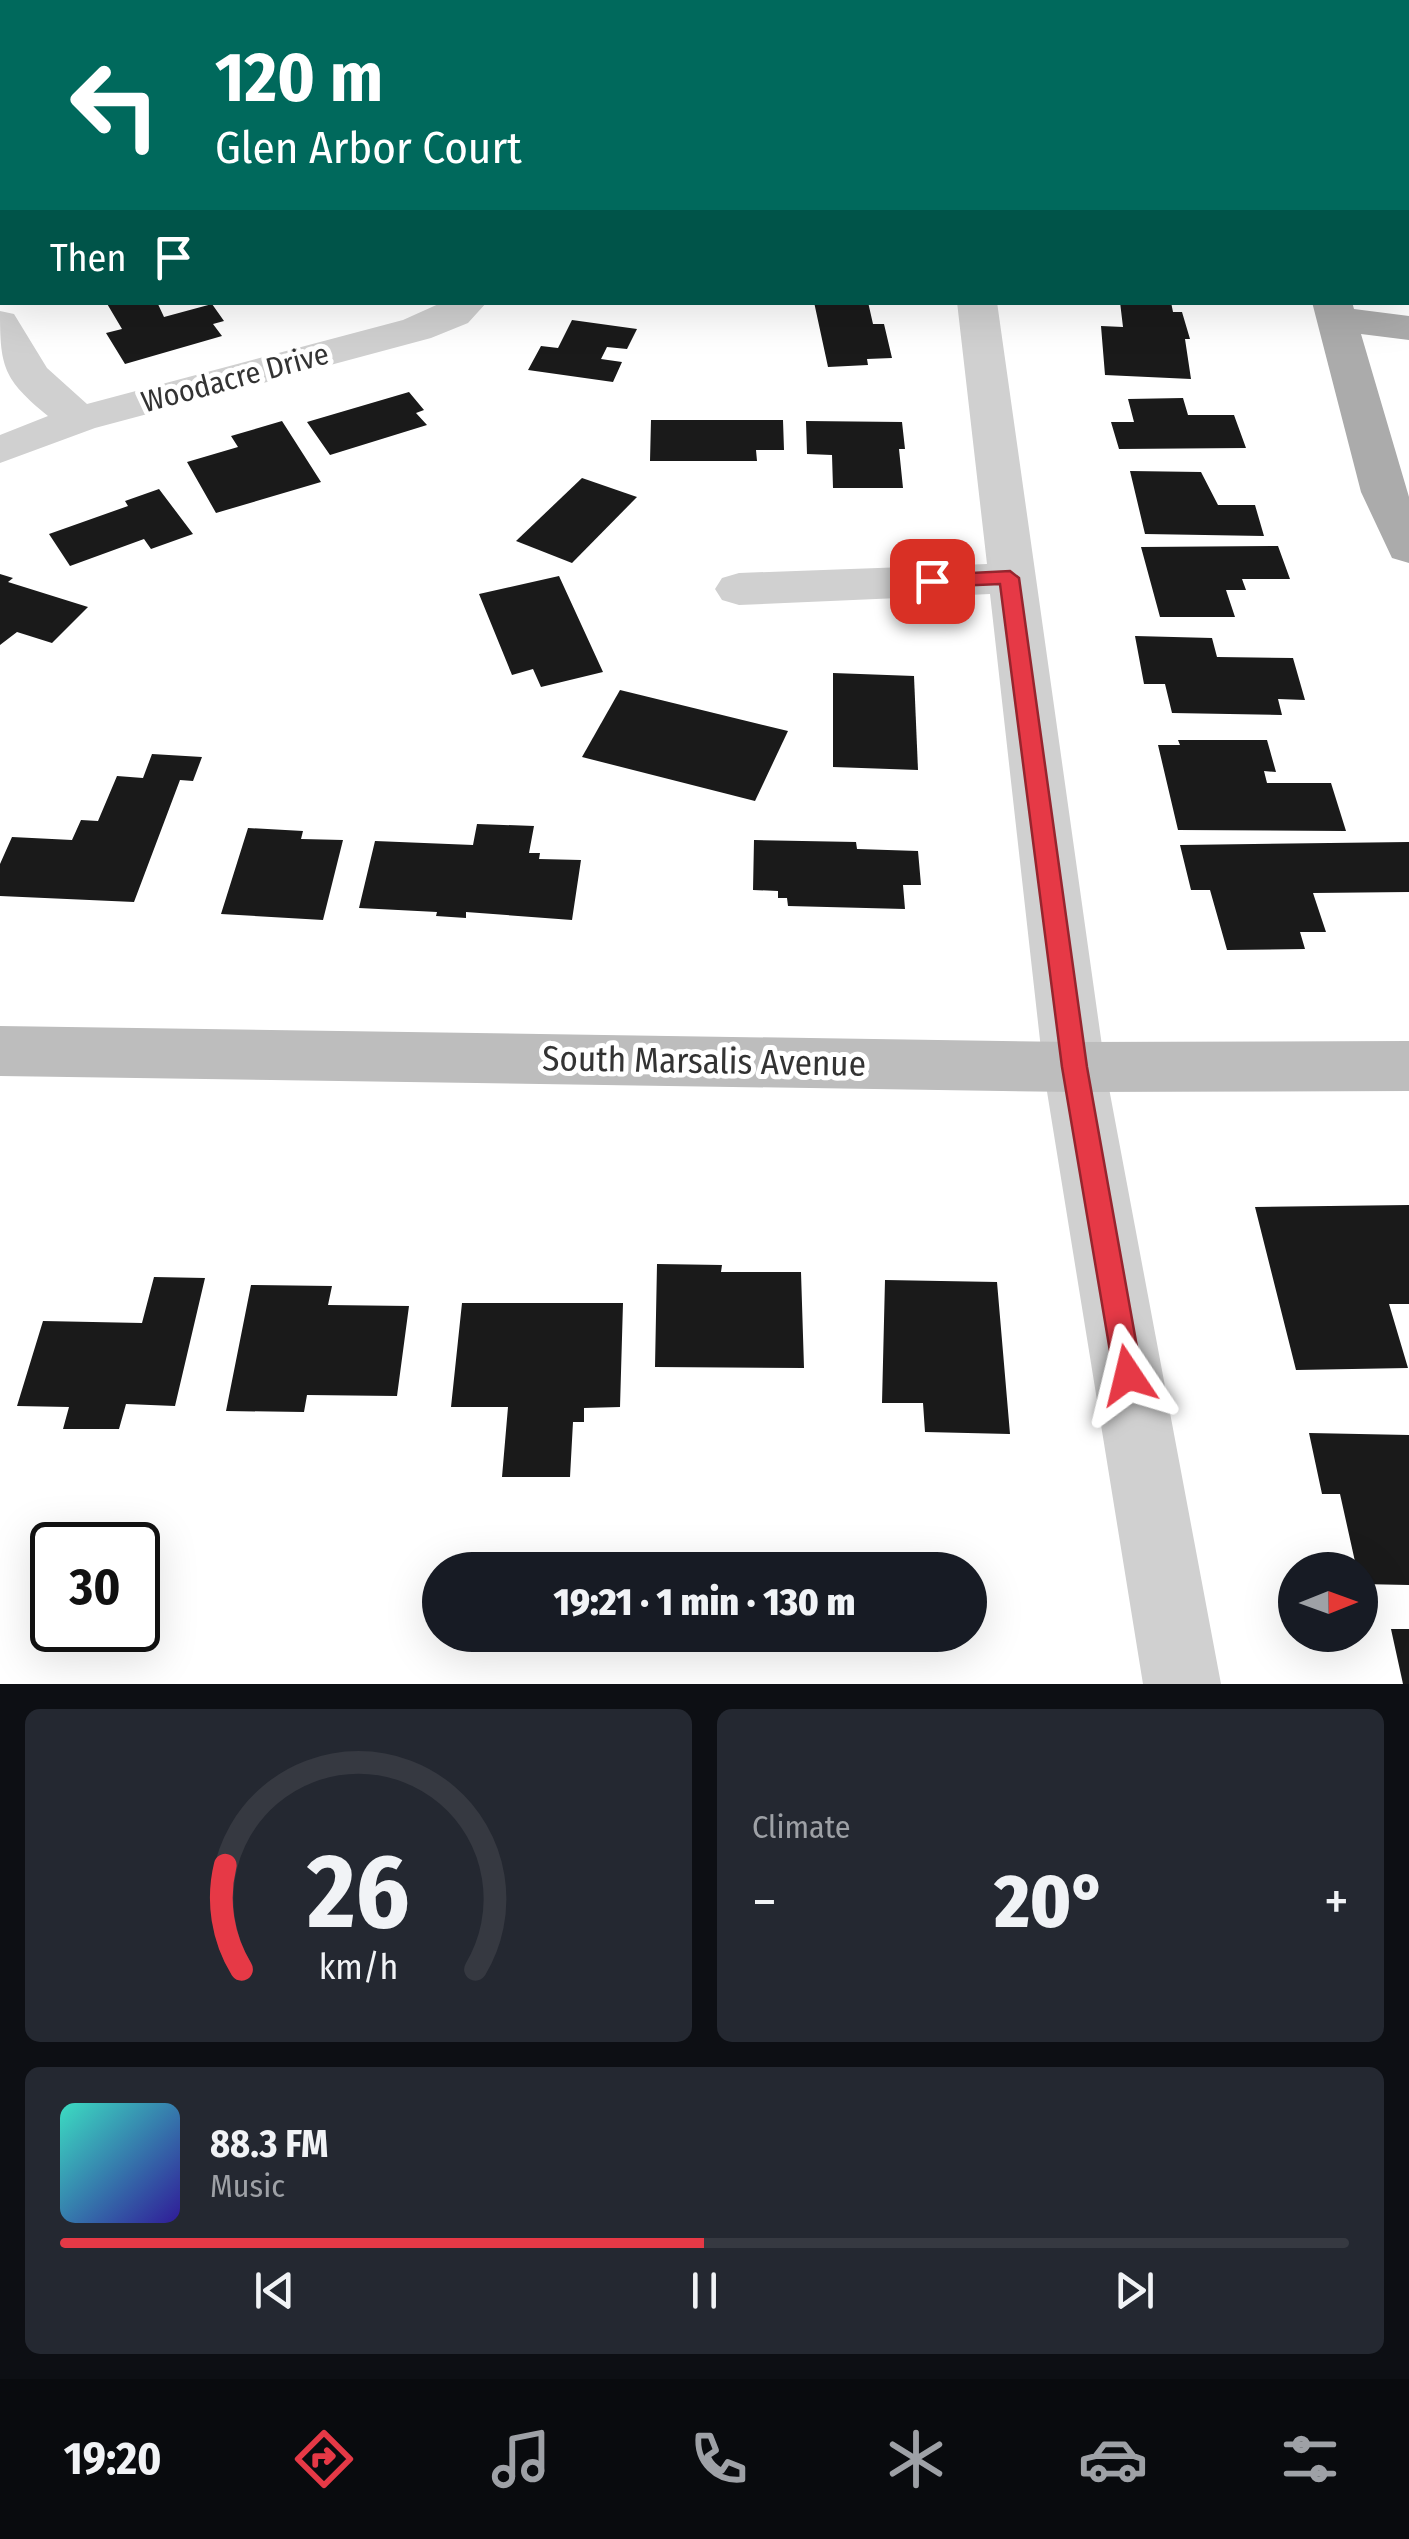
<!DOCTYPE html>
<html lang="en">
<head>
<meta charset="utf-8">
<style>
	body { margin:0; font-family:"Fira Sans Condensed",sans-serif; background:#242831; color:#f1f3f6; height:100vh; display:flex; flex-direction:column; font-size:38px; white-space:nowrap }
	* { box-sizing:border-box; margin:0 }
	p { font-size:32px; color:#9ea1a6 }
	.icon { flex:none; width:55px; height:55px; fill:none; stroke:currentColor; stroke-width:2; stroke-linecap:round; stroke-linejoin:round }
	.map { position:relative; height:1684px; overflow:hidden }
	.details { display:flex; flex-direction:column; gap:25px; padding:25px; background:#0d0f14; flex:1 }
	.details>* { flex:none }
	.guide { position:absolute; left:0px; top:0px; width:1410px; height:305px; box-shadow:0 10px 40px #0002; background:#00695c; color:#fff; overflow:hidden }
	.needle { width:65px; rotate:89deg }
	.buttons { position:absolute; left:1278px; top:1552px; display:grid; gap:20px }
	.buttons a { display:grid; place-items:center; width:100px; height:100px; border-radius:50%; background:#171b24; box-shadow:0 10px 40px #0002; font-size:50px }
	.speed { position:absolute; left:30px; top:1522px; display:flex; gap:20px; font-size:50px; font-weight:700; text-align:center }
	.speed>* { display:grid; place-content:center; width:130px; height:130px; border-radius:50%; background:#171b24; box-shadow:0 10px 40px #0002; line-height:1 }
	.speed .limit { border:5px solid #111; border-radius:15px; background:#fff; color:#111 }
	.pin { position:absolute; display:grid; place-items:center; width:85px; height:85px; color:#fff; margin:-42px; border-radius:20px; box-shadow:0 5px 15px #0006 }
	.me { position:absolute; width:110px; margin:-55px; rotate:350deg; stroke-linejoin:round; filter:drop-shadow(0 0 8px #0008) }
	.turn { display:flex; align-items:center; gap:35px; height:210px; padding:0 50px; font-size:45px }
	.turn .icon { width:130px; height:130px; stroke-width:2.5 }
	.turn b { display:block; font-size:70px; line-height:85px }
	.then { display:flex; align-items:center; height:95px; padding:0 50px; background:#0003; gap:20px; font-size:38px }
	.big { font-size:75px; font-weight:800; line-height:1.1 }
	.details .tile { flex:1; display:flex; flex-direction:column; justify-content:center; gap:15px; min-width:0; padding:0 35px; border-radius:15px; background:#242831 }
	.details .dial { align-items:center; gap:0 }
	.dial svg { height:260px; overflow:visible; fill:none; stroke:#363941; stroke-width:7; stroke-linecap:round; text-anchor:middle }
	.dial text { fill:#f1f3f6; stroke:none }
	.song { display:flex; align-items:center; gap:30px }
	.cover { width:120px; height:120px; border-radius:15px; background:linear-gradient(135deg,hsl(170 70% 55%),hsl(250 70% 35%)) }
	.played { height:10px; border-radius:5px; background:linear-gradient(90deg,#e63946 50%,#363941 50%) }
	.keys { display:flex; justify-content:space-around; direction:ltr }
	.heat { display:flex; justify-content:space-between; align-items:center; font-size:55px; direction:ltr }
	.details .tiles { flex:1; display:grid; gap:25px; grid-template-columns:1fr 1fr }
	.tile:last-child { grid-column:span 2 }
	.trip { position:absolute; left:422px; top:1552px; width:565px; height:100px; border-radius:50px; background:#171b24; box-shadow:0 10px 40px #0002; font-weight:800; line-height:100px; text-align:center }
	.dock { display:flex; height:160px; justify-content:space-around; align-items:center; background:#090b0e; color:#9ea1a6 }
	.dock .icon { width:70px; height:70px }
	.dock .selected { color:#e63946 }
	.dock b { font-size:45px; color:#f1f3f6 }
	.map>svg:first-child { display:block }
	.building { fill:#1a1a1a }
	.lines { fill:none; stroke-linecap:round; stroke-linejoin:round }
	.street { fill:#d0d0d0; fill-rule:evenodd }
	.secondary { fill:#bdbdbd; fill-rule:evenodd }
	.primary { fill:#ababab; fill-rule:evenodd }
	.route { fill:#e63946; stroke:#96252e; stroke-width:2.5 }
	.labels { text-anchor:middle; stroke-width:10; stroke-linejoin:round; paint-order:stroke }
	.far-street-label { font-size:30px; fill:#333; stroke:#fff }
	.street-label { font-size:35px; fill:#333; stroke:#fff }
</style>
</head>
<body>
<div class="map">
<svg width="1409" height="1684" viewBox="0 0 1409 1684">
	<rect width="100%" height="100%" fill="#fff"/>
	<g class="building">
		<path d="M106,302H157L164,317L212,304L224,321L213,324L222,336L125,364L106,333L122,329Z"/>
		<path d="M814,302H868L873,324H884L892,358L867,359L868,365L828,367Z"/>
		<path d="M1120,302H1171L1173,312H1182L1190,339H1185L1191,379L1105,375L1101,326L1123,327Z"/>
		<path d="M572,320L637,329L627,349L607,347L601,359L622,362L613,382L528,370L541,346L558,348Z"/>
		<path d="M409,392L424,410L416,413L427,425L330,455L307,422Z"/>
		<path d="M1183,398L1188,415H1234L1246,448L1119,449L1111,422H1134L1128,399Z"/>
		<path d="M651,420H783L784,450H756L757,461H650Z"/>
		<path d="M282,421L321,482L216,513L187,462L238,447L231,436Z"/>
		<path d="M806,421L902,422L905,449H899L903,488H833L832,455L807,454Z"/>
		<path d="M1130,471L1201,472L1218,505H1255L1264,536L1145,534Z"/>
		<path d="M582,478L637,497L572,563L516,541Z"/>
		<path d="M159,489L193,534L151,549L144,539L70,566L49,534L128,506L125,501Z"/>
		<path d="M1278,546L1290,579H1242L1246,590H1226L1235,617H1160L1141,547Z"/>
		<path d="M0,574L13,578L8,582L88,607L52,643L17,632L0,645Z"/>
		<path d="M559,576L603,672L541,687L533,669L512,675L479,594Z"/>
		<path d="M1135,636L1212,638L1217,657L1293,658L1305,700L1278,699L1282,715L1172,713L1165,684H1144Z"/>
		<path d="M833,673L914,676L918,770L833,767Z"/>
		<path d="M620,690L788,731L755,801L582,757Z"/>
		<path d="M1178,740H1267L1276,772L1264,771L1267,783H1331L1346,831L1178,830L1158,745H1180Z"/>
		<path d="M152,754L202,757L193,781L180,780L134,902L0,896V864L12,837L72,840L81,820L98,821L117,776L143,778Z"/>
		<path d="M477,824L534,826L529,853H540L539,859L581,860L572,920L466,912V918L436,916L437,912L359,908L375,841L473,845Z"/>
		<path d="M248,828L303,831L301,839L343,840L323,920L221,914Z"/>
		<path d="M754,840L856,842L857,849L918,851L921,885H903L905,909L788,906L787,898H778V891L753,890Z"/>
		<path d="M1409,842V892L1313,893L1326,932H1300L1305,949L1227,950L1210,890H1191L1180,845Z"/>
		<path d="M1409,1205V1304H1389L1408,1368L1296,1370L1255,1207Z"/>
		<path d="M657,1264L722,1265L721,1272H801L804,1368L655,1367Z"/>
		<path d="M154,1277L205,1278L175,1406L126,1404L119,1429H63L69,1407L17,1406L43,1321L142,1323Z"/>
		<path d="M885,1280L997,1282L1010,1434L925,1432L923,1403H882Z"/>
		<path d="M251,1285L332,1286L328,1305L409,1306L397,1396L307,1395L304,1412L226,1411Z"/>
		<path d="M462,1303H623L620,1407L584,1408V1422H573L570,1477H502L508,1407H451Z"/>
		<path d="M1309,1433L1409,1435V1585L1360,1584L1340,1494H1322Z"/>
		<path d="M1391,1629H1409V1684H1403Z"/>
	</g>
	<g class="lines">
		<g class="street">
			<path d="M443,302H487L468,323L431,338L95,428L0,463V435L48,416C3,379 0,367 0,311L14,314L47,368L87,404L403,320Z"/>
			<path d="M957,302H997L1105,1067L1221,1684H1143L1043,1067L990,594L739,605L722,600L715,589L722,578L739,573L987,564Z"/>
		</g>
		<path class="secondary" d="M0,1026L1074,1042L1409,1041V1091L1074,1092L0,1076Z"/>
		<path class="primary" d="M1312,302H1352L1354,309L1409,316V340L1361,334L1409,497V563L1392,558L1361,492Z"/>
	</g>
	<path class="route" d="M1010,571L1019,578L1087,1067L1142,1375L1138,1385L1128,1389L1118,1385L1114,1375L1062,1067L1000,584L932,587L922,581L932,575Z"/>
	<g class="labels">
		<g class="far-street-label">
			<text transform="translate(235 378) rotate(-15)" y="10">Woodacre Drive</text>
		</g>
		<g class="street-label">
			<text transform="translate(704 1061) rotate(1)" y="12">South Marsalis Avenue</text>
		</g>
	</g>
</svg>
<div class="buttons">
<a><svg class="needle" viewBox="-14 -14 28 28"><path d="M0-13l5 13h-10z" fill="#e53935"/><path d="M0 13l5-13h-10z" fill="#9ea1a6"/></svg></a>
</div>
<div class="speed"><div class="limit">30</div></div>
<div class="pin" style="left:932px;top:581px;background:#d93025"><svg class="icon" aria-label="arrive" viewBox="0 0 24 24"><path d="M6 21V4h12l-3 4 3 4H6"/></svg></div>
<svg class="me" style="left:1128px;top:1375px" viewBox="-20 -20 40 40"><path d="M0-17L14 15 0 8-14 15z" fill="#e63946" stroke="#fff" stroke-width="4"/></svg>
<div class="trip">19:21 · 1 min · 130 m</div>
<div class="guide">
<div class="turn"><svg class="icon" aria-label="left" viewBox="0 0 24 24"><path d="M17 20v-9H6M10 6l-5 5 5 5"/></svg><div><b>120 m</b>Glen Arbor Court</div></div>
<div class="then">Then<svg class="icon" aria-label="arrive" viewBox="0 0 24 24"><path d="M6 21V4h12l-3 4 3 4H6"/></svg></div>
</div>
</div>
<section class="details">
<div class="tiles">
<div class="tile dial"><svg viewBox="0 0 100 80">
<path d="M14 69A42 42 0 1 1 86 69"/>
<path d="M14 69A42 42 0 0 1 9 37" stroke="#e63946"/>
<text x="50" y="56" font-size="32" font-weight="700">26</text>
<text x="50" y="72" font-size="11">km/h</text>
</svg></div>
<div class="tile"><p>Climate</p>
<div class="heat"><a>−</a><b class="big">20°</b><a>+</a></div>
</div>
<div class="tile">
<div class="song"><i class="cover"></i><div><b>88.3 FM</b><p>Music</p></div></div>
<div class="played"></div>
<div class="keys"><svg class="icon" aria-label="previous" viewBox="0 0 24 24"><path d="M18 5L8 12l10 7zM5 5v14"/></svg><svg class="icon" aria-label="pause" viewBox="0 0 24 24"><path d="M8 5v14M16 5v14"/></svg><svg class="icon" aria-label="next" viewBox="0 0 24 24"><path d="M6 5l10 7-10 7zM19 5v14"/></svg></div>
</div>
</div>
</section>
<nav class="dock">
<b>19:20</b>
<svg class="icon selected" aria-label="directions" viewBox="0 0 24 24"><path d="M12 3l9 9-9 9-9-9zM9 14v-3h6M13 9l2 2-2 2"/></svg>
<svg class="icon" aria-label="music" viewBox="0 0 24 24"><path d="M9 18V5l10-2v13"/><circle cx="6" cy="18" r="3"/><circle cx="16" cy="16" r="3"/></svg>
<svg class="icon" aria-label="phone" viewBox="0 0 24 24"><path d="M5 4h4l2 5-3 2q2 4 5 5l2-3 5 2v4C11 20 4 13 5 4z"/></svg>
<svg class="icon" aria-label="climate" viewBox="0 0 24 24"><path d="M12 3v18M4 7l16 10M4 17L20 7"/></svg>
<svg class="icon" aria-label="car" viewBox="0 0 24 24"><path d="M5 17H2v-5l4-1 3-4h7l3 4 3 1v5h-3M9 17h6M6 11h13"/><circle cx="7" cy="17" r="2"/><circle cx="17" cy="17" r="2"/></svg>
<svg class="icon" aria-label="filters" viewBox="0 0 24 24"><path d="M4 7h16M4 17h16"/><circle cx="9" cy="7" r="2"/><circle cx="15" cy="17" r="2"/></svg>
</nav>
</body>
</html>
